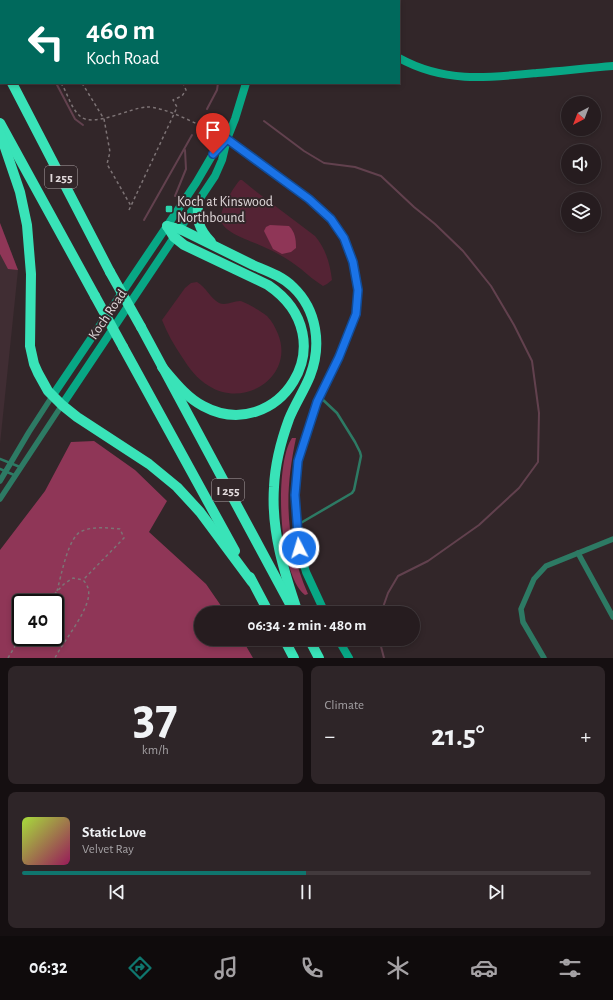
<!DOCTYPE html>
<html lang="en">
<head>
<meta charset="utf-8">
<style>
	body { margin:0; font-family:"Alegreya Sans",sans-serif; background:#2e2528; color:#f1f3f6; height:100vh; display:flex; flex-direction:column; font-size:15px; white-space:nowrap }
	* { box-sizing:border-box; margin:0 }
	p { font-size:13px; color:#a4a1a4 }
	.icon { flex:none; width:22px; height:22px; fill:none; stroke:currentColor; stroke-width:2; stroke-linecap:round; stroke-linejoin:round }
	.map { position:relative; height:658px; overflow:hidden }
	.drawer { display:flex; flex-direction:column; gap:8px; padding:8px; background:#150f11; flex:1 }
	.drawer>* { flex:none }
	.guide { position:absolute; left:0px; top:0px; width:400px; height:84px; box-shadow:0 2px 6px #0003,0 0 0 1px #423a3d; background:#00695c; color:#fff; overflow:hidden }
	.needle { width:26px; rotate:222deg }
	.controls { position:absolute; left:561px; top:96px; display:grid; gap:8px }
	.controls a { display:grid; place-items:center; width:40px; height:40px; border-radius:50%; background:#261c1f; box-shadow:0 2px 6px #0003,0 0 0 1px #423a3d; font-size:20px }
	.speed { position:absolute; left:12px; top:594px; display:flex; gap:8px; font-size:20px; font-weight:700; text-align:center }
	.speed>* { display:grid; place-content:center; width:52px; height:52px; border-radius:50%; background:#261c1f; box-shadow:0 2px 6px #0003,0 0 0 1px #423a3d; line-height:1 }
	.speed .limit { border:2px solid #111; border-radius:6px; background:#fff; color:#111 }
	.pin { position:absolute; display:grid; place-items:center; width:34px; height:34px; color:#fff; margin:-41px -17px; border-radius:50% 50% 50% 0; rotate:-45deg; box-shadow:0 0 4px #0007 }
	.pin .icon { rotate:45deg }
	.me { position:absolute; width:44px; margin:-22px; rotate:355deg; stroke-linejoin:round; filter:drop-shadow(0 0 3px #0008) }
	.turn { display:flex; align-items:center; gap:14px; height:84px; padding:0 20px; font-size:18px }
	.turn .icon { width:52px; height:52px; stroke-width:2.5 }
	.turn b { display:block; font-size:28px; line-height:34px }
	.big { font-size:30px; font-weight:700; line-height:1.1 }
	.drawer .card { flex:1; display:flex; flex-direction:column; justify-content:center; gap:6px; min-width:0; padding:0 14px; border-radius:8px; background:#2e2528 }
	.drawer .dial { align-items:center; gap:0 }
	.dial b { font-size:52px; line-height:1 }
	.song { display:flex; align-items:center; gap:12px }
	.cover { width:48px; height:48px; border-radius:6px; background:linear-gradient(135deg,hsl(80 70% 55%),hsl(330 70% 35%)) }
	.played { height:4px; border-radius:2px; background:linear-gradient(90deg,#0f766e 50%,#423a3d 50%) }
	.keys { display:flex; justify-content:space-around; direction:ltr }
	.heat { display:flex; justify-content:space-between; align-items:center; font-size:22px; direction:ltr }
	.drawer .tiles { flex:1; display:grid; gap:8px; grid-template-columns:1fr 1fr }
	.card:last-child { grid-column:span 2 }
	.trip { position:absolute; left:194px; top:606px; width:226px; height:40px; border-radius:20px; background:#261c1f; box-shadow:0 2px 6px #0003,0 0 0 1px #423a3d; font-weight:700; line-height:40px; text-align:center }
	.tab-bar { display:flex; height:64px; justify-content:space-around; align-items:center; background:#0f0b0c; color:#a4a1a4 }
	.tab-bar .icon { width:28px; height:28px }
	.tab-bar .active { color:#0f766e }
	.tab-bar b { font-size:18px; color:#f1f3f6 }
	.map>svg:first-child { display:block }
	.built { fill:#402d33 }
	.green { fill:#542334 }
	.forest { fill:#8f3657; fill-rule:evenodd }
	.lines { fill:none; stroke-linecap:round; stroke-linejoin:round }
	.stream { stroke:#62414e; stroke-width:2 }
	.path { stroke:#7d7375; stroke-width:1.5; stroke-dasharray:3 3; stroke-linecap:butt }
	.lane { stroke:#2d7a64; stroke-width:2.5 }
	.street { stroke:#2d7a64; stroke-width:5.5 }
	.secondary { stroke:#08a785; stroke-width:8 }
	.highway { stroke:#39e3b8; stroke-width:10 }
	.highway-bridge { stroke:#39e3b8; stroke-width:10 }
	.route-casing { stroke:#114b97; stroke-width:10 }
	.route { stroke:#1a73e8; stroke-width:7 }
	.poi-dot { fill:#2bd5ac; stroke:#322629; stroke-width:1.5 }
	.labels { text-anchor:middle; stroke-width:4; stroke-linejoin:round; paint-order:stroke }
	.shield { fill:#322629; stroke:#aca3a6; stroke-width:1 }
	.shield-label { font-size:13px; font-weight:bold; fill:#e1d9db }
	.poi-label { font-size:14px; fill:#e1d9db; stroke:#322629; text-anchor:start }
	.street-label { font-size:14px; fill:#e1d9db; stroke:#322629 }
</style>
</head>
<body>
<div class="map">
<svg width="613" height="658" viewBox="0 0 613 658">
	<rect width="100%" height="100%" fill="#322629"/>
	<path class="built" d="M0,223L18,270L0,444Z"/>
	<g class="green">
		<path d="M240,180H242L258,193L315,236C326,249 330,264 332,280L327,284L323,286C315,281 308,275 301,269C291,261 276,252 264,247C252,241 225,234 221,221C218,213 234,186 240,180Z"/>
		<path d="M197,282C206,287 210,298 219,303C226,306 233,301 240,301C246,302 262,312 267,316C272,321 275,327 278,334C295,376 245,409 209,386C197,379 189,368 182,357C174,345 167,333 162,320L185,288L191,283Z"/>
	</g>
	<g class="forest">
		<path d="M0,223L18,270L8,269L0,254Z"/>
		<path d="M270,225L289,226C295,232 296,239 296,248L291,252L282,254L273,249L264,231L266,227Z"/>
		<path d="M292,438H296C284,494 285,541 308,594L305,595C278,575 274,464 292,438Z"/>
		<path d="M94,441L135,470L167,501L149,532L206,584L226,613H201V639H242L253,658H0V550L45,491L71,442ZM21,603H55V637H21Z"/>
	</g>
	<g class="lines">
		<g class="stream">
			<path d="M184,1L185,0"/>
			<path d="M0,9L1,10"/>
			<path d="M56,83L75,119L83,125"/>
			<path d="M207,109L217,90L218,83"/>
			<path d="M264,121L304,151L324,163L355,167L381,176L414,207L435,224L463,251L491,286L514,325L532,361L539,413L538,462L519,488L479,525L428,561L398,576L388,593L381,613"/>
			<path d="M175,196L186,169L185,150"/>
			<path d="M144,220L192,135"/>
			<path d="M379,639L384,658"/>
		</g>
		<g class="path">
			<path d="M0,1L1,2"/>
			<path d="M61,83C68,94 71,109 81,117C94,127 131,108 146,107C165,106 202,127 220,135"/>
			<path d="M82,83L104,119L110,152L107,164L131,206"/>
			<path d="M129,210L174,114L177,107L173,100L182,96L186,90L183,83"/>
			<path d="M57,591C61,577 68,536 82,531C94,526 107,528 120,529L124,538L83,580"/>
			<path d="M46,603L64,584L73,578L83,580C85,582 87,585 88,588C94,606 63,641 55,658"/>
			<path d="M8,658L21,636"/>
		</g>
		<g class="lane">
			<path d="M0,459L20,467"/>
			<path d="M0,469L14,475"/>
			<path d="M299,524L352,493L354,490L361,456L360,452L355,442L337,413L321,398"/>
		</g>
		<g class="street">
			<path d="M0,481L29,432L53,395"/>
			<path d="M0,499L62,405"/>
			<path d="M578,553L613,617"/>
			<path d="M544,658L523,622L521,609L534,579L546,566L613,539"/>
		</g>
		<g class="secondary">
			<path d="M341,0L342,1"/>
			<path d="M257,1V0"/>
			<path d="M399,58C444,83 487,78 537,73C562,71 588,68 613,66"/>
			<path d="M227,139L309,199L331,219L344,238L353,262L358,290L356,314L339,357L317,402L298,461L295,495L299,548L306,572L325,613"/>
			<path d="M53,395L196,183L213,154L227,139"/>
			<path d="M62,405L215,176L222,160L227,139L235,119L246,83"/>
			<path d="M338,639L349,658"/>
		</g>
		<g class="highway">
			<path d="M0,61L1,63"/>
			<path d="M12,83L110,272"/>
			<path d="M0,123L95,296"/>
			<path d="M0,133L20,192L27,225L31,274L30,346L34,364L38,373L48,391L62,405L77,417L149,464L177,487L200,512L252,582"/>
			<path d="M198,202C197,221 198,228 211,242"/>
			<path d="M167,226L180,229C204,241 229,253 253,265C267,271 282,276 293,287C317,310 322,345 310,376C304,391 295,404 289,419C281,441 275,464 274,487C271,531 284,572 298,613"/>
			<path d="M141,327L291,606"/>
			<path d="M123,347L235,551"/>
			<path d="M162,367C174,381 186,397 203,406C277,446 349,340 268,285L184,245L174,237L167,226"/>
			<path d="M250,577L269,613"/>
			<path d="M284,639L294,658"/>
			<path d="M309,639L319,658"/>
		</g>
		<g class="highway-bridge">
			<path d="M110,272L141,327"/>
			<path d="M95,296L123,347"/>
		</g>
	</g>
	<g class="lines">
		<g class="route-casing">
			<path id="route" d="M213,154L227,139L309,199L331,219L344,238L353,262L358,290L356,314L339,357L317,402L298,461L295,495L299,548"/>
		</g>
		<use href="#route" class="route"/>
	</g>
	<rect class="poi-dot" x="165" y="205" width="8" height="8" rx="2"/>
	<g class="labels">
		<g class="shield">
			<rect x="45" y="166" width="32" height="22" rx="3"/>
			<rect x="212" y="479" width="32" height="22" rx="3"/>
		</g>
		<g class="shield-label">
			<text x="61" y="182">I 255</text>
			<text x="228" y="495">I 255</text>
		</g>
		<g class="poi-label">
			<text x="177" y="206">Koch at Kinswood<tspan x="177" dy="16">Northbound</tspan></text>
		</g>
		<g class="street-label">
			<text transform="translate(107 314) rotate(-56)" y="5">Koch Road</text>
		</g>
	</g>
</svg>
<div class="controls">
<a><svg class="needle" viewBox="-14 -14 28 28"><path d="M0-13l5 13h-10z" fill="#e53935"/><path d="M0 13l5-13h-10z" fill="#a4a1a4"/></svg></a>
<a><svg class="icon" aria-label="sound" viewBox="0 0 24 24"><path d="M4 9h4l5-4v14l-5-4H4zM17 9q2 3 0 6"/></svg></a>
<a><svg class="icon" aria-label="layers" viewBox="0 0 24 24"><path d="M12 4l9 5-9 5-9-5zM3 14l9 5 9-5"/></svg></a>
</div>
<div class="speed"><div class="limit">40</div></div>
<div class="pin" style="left:213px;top:154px;background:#d93025"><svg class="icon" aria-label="arrive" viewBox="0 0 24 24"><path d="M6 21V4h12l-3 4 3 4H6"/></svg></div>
<svg class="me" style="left:299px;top:548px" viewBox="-20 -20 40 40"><circle r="17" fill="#1a73e8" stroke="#fff" stroke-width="3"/><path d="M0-11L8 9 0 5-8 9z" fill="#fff"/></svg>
<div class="trip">06:34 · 2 min · 480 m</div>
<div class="guide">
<div class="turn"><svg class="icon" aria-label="left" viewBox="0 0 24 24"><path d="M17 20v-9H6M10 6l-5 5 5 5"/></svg><div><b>460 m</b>Koch Road</div></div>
</div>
</div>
<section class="drawer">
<div class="tiles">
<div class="card dial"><b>37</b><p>km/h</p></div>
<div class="card"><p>Climate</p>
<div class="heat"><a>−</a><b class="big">21.5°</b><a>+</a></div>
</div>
<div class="card">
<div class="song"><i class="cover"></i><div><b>Static Love</b><p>Velvet Ray</p></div></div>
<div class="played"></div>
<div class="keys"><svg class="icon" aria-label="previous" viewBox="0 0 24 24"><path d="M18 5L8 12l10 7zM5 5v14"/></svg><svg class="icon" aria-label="pause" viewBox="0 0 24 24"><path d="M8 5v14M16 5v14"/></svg><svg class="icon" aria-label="next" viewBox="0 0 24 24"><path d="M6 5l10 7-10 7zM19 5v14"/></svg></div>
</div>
</div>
</section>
<nav class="tab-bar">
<b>06:32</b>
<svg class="icon active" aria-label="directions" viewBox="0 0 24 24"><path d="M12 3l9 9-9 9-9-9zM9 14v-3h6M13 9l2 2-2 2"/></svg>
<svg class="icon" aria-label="music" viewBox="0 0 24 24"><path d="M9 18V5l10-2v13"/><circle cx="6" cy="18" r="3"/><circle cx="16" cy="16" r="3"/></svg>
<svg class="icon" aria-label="phone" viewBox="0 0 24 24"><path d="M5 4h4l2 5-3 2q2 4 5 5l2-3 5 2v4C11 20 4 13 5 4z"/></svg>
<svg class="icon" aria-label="climate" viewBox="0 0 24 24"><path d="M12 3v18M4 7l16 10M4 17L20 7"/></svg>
<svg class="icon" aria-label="car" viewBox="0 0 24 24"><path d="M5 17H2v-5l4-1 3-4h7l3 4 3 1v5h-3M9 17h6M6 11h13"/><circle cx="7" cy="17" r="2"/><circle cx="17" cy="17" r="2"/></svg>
<svg class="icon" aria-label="filters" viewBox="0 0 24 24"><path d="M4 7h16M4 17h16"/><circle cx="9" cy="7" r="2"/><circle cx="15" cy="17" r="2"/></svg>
</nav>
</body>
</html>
